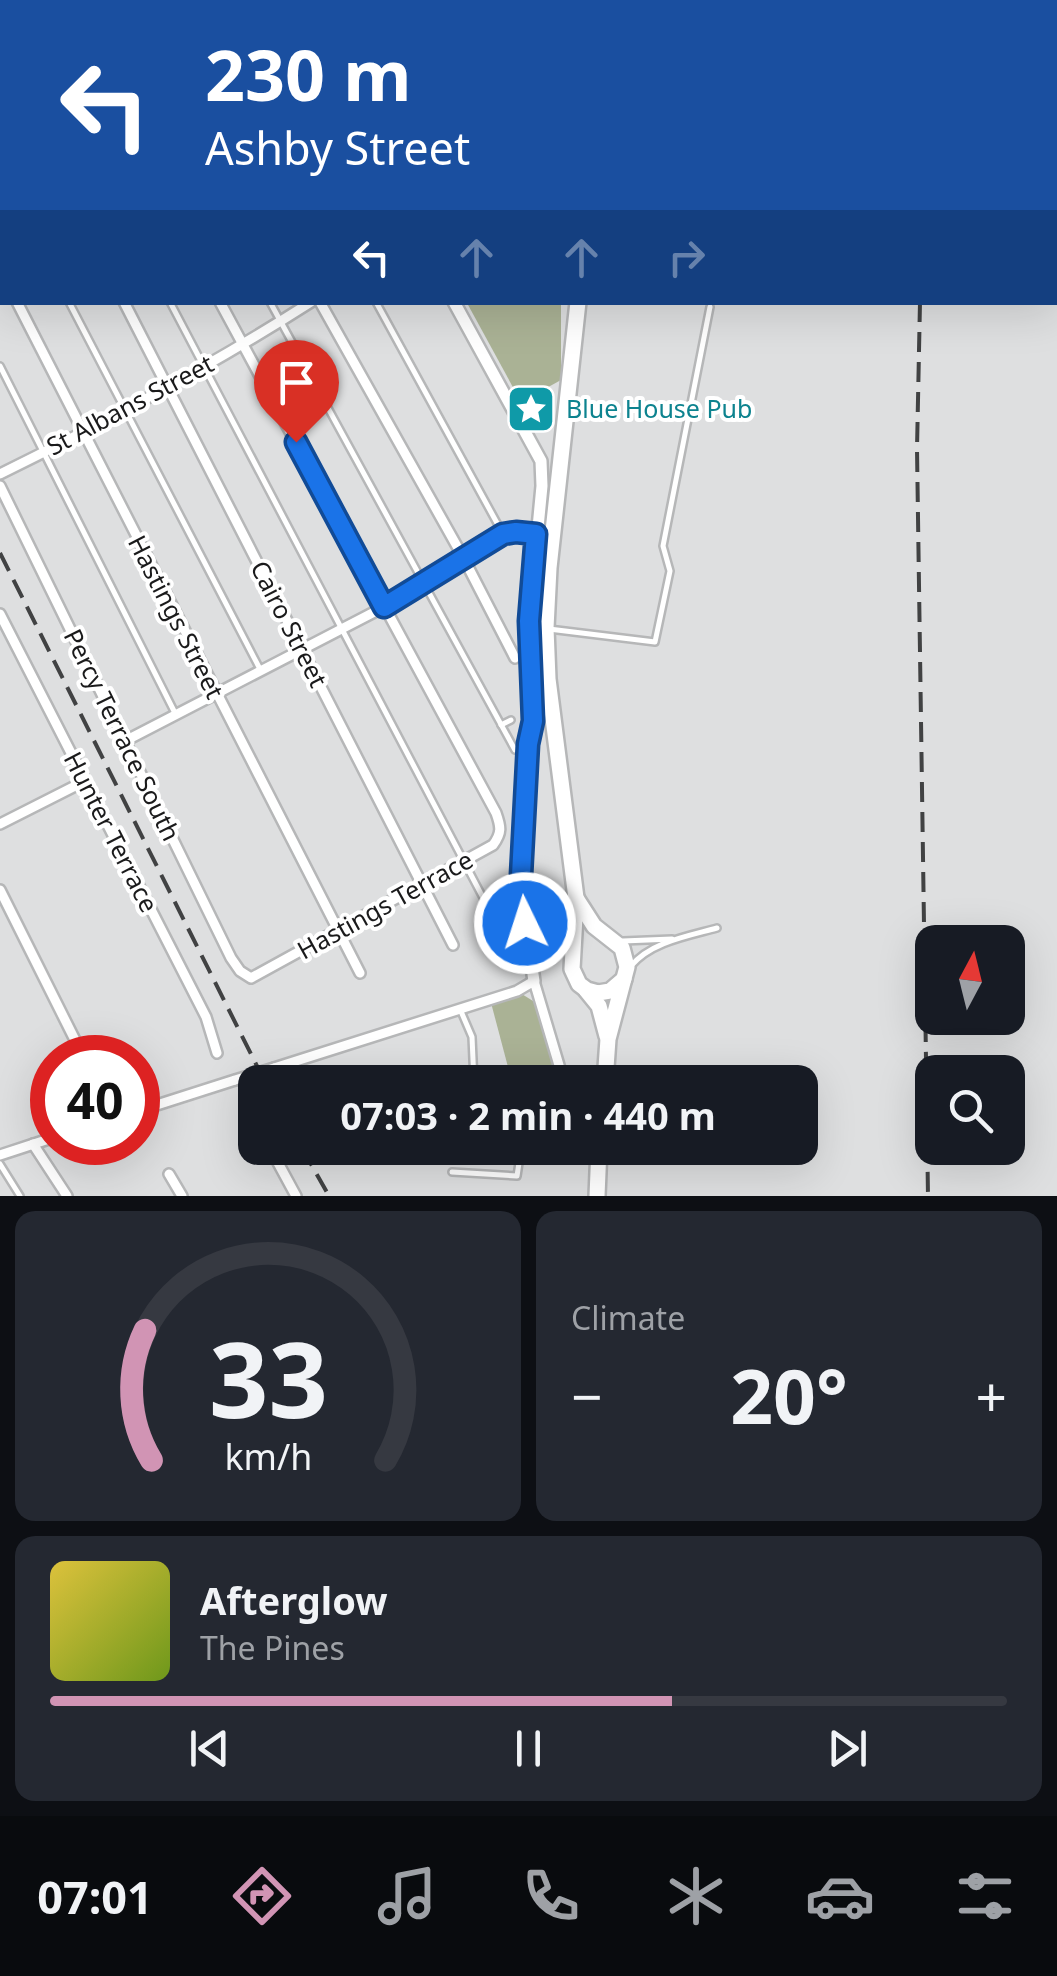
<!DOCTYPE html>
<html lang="en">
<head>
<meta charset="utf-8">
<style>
	body { margin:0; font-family:"Noto Sans",sans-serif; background:#242831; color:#f1f3f6; height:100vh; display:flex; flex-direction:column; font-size:38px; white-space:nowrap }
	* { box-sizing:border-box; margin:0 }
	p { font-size:32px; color:#9ea1a6 }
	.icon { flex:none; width:55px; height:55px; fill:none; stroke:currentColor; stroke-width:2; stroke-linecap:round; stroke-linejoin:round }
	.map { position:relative; height:1196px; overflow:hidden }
	.details { display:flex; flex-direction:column; gap:15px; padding:15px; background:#0d0f14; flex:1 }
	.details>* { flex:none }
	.guide { position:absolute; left:0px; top:0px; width:1058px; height:305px; box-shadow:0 10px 40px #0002; background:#1a4fa0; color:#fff; overflow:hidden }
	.needle { width:65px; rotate:7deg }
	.controls { position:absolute; left:915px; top:925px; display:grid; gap:20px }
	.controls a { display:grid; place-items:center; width:110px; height:110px; border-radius:20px; background:#171b24; box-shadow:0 10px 40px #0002; font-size:50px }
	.speed { position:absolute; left:30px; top:1035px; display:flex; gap:20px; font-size:50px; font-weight:700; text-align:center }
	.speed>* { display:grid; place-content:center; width:130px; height:130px; border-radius:50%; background:#171b24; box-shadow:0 10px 40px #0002; line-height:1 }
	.speed .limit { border:15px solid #d22; background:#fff; color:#111 }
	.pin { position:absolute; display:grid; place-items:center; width:85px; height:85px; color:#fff; margin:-102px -42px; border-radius:50% 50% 50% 0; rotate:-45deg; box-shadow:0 0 10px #0007 }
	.pin .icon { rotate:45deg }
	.me { position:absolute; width:110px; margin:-55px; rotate:356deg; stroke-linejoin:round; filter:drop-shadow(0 0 8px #0008) }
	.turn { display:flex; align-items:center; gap:35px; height:210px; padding:0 40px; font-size:45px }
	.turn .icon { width:130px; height:130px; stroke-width:2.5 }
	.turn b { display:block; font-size:70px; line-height:85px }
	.lanes { display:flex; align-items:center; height:95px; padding:0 40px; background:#0003; justify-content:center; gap:50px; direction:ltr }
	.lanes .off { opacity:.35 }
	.big { font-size:75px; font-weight:700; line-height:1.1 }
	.details .widget { flex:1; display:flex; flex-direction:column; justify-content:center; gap:15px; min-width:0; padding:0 35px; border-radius:20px; background:#242831 }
	.details .dial { align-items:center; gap:0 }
	.dial svg { height:260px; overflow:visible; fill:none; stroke:#363941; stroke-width:7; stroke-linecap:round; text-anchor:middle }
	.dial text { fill:#f1f3f6; stroke:none }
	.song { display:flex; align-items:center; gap:30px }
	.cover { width:120px; height:120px; border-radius:15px; background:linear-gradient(135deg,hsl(50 70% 55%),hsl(80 70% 35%)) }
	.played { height:10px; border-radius:5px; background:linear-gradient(90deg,#d194b4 65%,#363941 65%) }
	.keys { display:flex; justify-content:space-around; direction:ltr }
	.heat { display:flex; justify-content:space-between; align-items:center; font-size:55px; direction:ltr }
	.details .tiles { flex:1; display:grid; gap:15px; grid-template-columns:1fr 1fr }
	.widget:last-child { grid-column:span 2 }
	.trip { position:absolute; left:238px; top:1065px; width:580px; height:100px; border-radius:20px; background:#171b24; box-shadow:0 10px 40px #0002; font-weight:700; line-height:100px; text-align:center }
	.tab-bar { display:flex; height:160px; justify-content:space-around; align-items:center; background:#090b0e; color:#9ea1a6 }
	.tab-bar .icon { width:70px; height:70px }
	.tab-bar .current { color:#d194b4 }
	.tab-bar b { font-size:45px; color:#f1f3f6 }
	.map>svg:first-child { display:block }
	.green { fill:#aab295 }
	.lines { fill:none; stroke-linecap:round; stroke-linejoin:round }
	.service-casing { stroke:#b6b7b8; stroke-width:10 }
	.minor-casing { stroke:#b6b7b8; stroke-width:14 }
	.tertiary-casing { stroke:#b6b7b8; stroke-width:16 }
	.trunk-casing { stroke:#b6b7b8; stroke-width:20 }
	.service { stroke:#fff; stroke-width:5 }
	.minor { stroke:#fff; stroke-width:9 }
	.tertiary { stroke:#fff; stroke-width:11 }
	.trunk { stroke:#fff; stroke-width:15 }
	.rail { stroke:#414243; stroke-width:4; stroke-dasharray:20 10; stroke-linecap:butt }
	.minor-bridge-casing { stroke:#b6b7b8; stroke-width:14; stroke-linecap:butt }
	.minor-bridge { stroke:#fff; stroke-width:9 }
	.route-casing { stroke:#114b97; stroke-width:25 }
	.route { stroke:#1a73e8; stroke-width:18 }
	.labels { text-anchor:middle; stroke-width:8; stroke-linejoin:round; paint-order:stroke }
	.street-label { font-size:25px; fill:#1a1a1b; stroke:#fff }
	.culture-label { font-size:25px; fill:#0d838f; stroke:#fff; text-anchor:start }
</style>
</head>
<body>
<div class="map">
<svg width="1057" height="1196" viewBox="0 0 1057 1196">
	<rect width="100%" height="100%" fill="#dedfe0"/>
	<g class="green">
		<path d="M467,303H561V380L521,402Z"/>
		<path d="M517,991L541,1006L564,1082H512L490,999Z"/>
	</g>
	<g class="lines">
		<g class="service-casing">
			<g id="service">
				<path d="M14,0L16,2"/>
				<path d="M109,0L110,2"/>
				<path d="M185,2L189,0"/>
				<path d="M0,169L2,174"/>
				<path d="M69,302L261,671"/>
				<path d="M170,302L500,930"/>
				<path d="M270,302L515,750"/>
				<path d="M376,302L503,534"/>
				<path d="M0,366L176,715"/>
				<path d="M549,629L655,642L670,571L663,546L710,307"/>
				<path d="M501,725L511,720"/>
				<path d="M623,941L672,939"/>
				<path d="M631,966C651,942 688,936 717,928"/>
				<path d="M460,1009L472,1037L474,1082"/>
				<path d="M0,1164L20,1196"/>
				<path d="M452,1172L517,1176L519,1163L513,1148"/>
			</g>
		</g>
		<g class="minor-casing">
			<g id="minor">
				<path d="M63,0L64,2"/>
				<path d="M161,0L162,2"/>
				<path d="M277,2L280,0"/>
				<path d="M0,63L2,68"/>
				<path d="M0,191L2,189"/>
				<path d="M1055,221H1057"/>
				<path d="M0,268L2,273"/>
				<path d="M17,302L360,973"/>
				<path d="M124,302L453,945"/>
				<path d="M320,302L463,557L515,658"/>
				<path d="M0,474C106,422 211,366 311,302"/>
				<path d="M0,486L231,958L240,971L251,978L493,845C502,833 501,827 496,813L220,302"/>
				<path d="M0,614L206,1017L217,1053"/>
				<path d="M125,741L384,607L503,534L515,532L536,534"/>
				<path d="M0,824L85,781"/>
				<path d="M0,890L84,1058"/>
				<path d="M274,1068L517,991L534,981L564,1082"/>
				<path d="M138,1111L235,1080"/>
				<path d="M250,1111L255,1120"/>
				<path d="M33,1144L67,1196"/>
				<path d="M270,1148L296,1196"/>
				<path d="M0,1155L52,1138"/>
				<path d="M169,1174L182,1196"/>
			</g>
		</g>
		<g class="tertiary-casing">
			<g id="tertiary">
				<path d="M286,0L287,2"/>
				<path d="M454,302L541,461L542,486L529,621L533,721L529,744L521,894L534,981"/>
			</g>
		</g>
		<g class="trunk-casing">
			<g id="trunk">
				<path d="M583,2V0"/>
				<path d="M578,302L549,568L546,628L548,679L576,898L572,969L579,984L587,990L598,993L610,991L624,979"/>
				<path d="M576,898L594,926L622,948L627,967L608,1039L605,1082"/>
				<path d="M586,990L599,1006L607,1036"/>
				<path d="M597,1196L599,1148"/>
			</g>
		</g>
		<use href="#service" class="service"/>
		<use href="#minor" class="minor"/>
		<use href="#tertiary" class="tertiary"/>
		<use href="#trunk" class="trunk"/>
		<g class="rail">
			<path d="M925,2V0"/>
			<path d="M920,302L917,449L928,1196"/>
			<path d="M0,553L265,1082"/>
			<path d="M302,1148L329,1196"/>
		</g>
		<g class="minor-bridge-casing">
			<path id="minor-bridge" d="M235,1080L274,1068"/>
		</g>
		<use href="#minor-bridge" class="minor-bridge"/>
	</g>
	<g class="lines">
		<g class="route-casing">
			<path id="route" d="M296,442L384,607L503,534L516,532L536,534L529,621L533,721L528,744L520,894L525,923"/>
		</g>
		<use href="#route" class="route"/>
	</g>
	<defs>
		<g id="sight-square" transform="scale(2.5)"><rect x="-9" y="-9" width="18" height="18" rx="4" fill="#0f9aa8" stroke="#fff"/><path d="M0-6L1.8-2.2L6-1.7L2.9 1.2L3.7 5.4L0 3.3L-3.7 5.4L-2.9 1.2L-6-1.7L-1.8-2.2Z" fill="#fff"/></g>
	</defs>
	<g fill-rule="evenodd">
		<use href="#sight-square" x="531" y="409"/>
	</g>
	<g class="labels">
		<g class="street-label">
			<text transform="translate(130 405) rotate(-28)" y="9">St Albans Street</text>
			<text transform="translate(176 617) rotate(63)" y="9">Hastings Street</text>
			<text transform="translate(289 624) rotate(63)" y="9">Cairo Street</text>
			<text transform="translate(122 735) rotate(64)" y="9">Percy Terrace South</text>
			<text transform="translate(111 832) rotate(63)" y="9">Hunter Terrace</text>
			<text transform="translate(385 905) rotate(-29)" y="9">Hastings Terrace</text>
		</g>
		<g class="culture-label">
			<text x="566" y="418">Blue House Pub</text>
		</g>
	</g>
</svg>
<div class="controls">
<a><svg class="needle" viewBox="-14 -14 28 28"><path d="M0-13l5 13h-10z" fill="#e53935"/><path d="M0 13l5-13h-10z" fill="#9ea1a6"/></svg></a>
<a><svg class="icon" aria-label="search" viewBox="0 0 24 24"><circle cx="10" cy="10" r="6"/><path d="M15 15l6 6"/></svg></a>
</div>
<div class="speed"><div class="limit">40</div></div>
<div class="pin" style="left:296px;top:442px;background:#d93025"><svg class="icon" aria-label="arrive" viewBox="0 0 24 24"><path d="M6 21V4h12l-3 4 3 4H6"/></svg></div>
<svg class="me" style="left:525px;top:923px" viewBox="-20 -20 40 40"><circle r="17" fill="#1a73e8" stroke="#fff" stroke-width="3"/><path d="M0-11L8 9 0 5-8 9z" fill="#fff"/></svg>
<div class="trip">07:03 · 2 min · 440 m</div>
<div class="guide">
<div class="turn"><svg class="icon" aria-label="left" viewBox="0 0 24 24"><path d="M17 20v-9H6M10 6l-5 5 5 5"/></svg><div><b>230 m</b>Ashby Street</div></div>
<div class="lanes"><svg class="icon" aria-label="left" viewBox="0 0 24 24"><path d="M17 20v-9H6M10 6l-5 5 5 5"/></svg><svg class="icon off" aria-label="ahead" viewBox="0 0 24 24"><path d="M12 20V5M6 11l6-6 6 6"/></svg><svg class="icon off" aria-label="ahead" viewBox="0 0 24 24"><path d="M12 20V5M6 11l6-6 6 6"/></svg><svg class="icon off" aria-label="right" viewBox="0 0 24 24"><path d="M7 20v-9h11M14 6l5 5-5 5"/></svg></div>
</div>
</div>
<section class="details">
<div class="tiles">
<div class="widget dial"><svg viewBox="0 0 100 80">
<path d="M14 69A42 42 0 1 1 86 69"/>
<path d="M14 69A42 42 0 0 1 12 29" stroke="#d194b4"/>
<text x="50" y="56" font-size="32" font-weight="700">33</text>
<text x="50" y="72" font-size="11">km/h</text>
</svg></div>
<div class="widget"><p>Climate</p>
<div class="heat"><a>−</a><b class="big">20°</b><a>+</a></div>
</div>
<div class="widget">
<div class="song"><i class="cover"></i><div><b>Afterglow</b><p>The Pines</p></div></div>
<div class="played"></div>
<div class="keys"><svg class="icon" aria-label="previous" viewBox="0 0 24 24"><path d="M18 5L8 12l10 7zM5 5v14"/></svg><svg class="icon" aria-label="pause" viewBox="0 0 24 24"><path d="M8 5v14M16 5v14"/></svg><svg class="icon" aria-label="next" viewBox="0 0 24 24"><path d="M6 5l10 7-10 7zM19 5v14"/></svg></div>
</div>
</div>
</section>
<nav class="tab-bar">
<b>07:01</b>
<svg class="icon current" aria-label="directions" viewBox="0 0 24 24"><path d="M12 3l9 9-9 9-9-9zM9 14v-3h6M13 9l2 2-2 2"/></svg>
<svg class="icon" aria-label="music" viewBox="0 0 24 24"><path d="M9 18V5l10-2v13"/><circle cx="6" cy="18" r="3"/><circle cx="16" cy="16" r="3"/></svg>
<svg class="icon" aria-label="phone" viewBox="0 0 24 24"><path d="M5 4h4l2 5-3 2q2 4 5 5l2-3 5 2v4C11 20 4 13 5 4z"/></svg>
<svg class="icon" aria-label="climate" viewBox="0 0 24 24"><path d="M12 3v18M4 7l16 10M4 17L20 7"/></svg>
<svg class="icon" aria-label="car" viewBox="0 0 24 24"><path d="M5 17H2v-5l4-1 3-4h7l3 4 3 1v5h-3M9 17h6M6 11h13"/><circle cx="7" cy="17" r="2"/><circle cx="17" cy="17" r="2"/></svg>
<svg class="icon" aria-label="filters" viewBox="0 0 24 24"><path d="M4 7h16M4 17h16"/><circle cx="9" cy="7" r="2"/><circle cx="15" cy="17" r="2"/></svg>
</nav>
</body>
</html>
